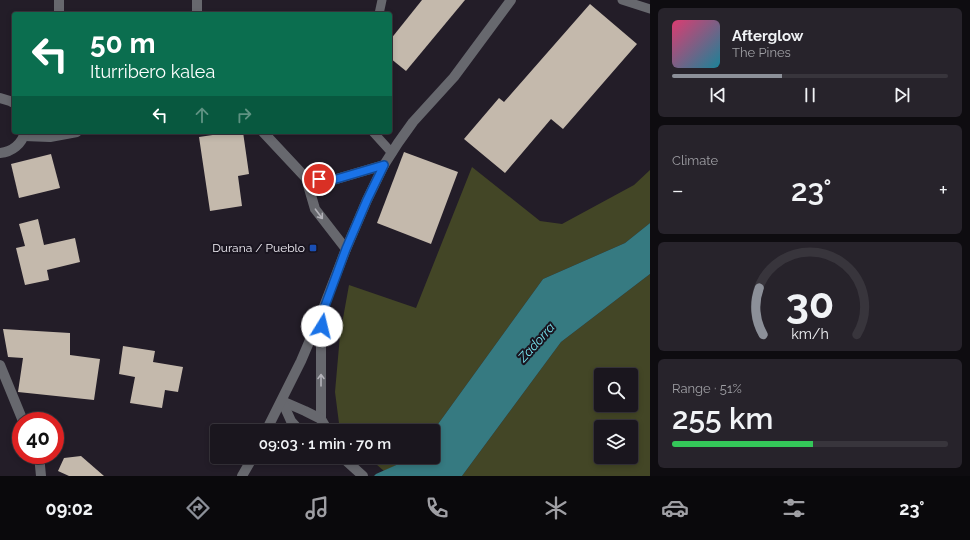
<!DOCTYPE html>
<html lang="en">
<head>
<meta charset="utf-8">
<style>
	body { margin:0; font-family:Raleway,sans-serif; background:#27232b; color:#f1f3f6; height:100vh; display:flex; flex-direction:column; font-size:15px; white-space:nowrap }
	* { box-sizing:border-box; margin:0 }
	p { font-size:13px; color:#9f9fa4 }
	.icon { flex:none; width:22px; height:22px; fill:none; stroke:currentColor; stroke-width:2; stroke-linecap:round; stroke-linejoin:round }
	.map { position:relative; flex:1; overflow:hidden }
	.drawer { display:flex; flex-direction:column; gap:8px; padding:8px; background:#0e0c10; width:320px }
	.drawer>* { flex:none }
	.top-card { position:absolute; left:12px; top:12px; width:380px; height:122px; border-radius:4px; box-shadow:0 2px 6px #0003,0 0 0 1px #38353c; background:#0b6e4f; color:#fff; overflow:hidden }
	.tools { position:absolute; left:594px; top:368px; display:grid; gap:8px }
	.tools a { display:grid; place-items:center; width:44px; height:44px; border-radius:4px; background:#1a161e; box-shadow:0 2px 6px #0003,0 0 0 1px #38353c; font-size:20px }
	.speed { position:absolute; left:12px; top:412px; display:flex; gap:8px; font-size:20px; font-weight:700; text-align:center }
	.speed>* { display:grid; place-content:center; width:52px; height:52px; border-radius:50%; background:#1a161e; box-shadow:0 2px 6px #0003,0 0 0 1px #38353c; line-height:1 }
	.speed .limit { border:6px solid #d22; background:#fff; color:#111 }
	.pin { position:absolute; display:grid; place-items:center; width:34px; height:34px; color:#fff; margin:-17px; border:2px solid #fff; border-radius:50%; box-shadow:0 1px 4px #0007 }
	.me { position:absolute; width:44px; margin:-22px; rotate:9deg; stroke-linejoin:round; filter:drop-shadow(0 0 3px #0008) }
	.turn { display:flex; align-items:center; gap:14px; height:84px; padding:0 12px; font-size:18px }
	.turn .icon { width:52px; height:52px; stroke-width:2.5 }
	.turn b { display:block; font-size:28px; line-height:34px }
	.lanes { display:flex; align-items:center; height:38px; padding:0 12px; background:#0003; justify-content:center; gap:20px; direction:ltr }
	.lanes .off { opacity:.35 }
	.big { font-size:30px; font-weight:600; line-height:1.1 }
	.drawer .tile { flex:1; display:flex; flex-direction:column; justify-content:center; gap:6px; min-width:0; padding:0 14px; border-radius:6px; background:#27232b }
	.drawer .dial { align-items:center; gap:0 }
	.dial svg { height:104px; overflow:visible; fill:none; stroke:#38353c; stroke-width:7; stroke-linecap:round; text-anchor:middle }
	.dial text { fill:#f1f3f6; stroke:none }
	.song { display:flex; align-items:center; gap:12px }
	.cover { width:48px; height:48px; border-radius:6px; background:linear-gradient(135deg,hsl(340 70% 55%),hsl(190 70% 35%)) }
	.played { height:4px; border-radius:2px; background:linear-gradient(90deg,#8c9099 40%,#38353c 40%) }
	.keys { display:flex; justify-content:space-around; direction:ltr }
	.heat { display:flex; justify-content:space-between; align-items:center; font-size:22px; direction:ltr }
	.charge { height:6px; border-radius:3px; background:linear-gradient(90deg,#34c759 51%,#38353c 0) }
	.trip { position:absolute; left:210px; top:424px; width:230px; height:40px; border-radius:4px; background:#1a161e; box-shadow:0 2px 6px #0003,0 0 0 1px #38353c; font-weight:600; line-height:40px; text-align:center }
	.dock { display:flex; height:64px; justify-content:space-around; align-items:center; background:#0a090c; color:#9f9fa4 }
	.dock .icon { width:28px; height:28px }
	.dock .selected { color:#8c9099 }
	.dock b { font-size:18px; color:#f1f3f6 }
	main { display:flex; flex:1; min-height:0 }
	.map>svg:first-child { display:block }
	.green { fill:#434626; fill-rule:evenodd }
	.water { fill:#367a81 }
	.building { fill:#c4b9ac }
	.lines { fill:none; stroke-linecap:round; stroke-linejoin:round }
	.service { stroke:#67686e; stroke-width:9 }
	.minor { stroke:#67686e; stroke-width:10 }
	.tertiary { stroke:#67686e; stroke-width:10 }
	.oneway { stroke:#b3b2b9 }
	.route-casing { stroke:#114b97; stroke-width:10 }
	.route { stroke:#1a73e8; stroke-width:7 }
	.transit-dot { fill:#1a4fb4; stroke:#19141f; stroke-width:1.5 }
	.labels { text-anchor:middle; stroke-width:4; stroke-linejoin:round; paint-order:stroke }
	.poi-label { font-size:12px; fill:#f2eff6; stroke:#19141f; text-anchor:end }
	.water-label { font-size:13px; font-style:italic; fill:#77e1ec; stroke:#19141f }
</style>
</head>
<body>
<main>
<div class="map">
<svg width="650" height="476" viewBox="0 0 650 476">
	<rect width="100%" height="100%" fill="#231d28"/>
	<g class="green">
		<path d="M472,167L540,221L562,224L634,185L650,170V223L625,243L543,279L433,431H340L335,392L340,335L349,285L416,308Z"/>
		<path d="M650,274V476H462L561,342ZM601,375H631V405H601ZM601,427H631V457H601Z"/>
		<path d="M368,457H413L384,471Z"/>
	</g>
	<path class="water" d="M650,223V274L561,342L462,476H374L376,474L412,458L413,457H433V431L543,279L625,243Z"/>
	<g class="building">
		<path d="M422,0H465L406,71L390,58V40Z"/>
		<path d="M590,4L637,44L563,129L551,119L505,173L464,139L499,98L504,102Z"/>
		<path d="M233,132H243L249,174L238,176L242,206L210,211L199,137Z"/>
		<path d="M404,152L458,172L431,244L377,223Z"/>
		<path d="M51,154L60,188L19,198L11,164Z"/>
		<path d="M38,219L44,245L75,238L80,262L47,270L49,280L25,285L16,248L25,246L19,224Z"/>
		<path d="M3,329L70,333V355L100,359L94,400L18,392L23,358L8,357Z"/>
		<path d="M123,346L155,351L153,362L183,367L178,392L165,390L162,408L130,403L135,377L119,374Z"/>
		<path d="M81,456L104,476H69L58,471L64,458Z"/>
	</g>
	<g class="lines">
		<g class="service">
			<path d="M622,0L650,9"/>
			<path d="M379,14L382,0"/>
			<path d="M373,132L392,153"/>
		</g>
		<g class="minor">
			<path d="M197,0V14"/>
			<path d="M59,14V0"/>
			<path d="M0,98L10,101L14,103"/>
			<path d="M263,132L306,178L315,209L346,249"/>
			<path d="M24,136L50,137L77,132"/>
			<path d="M0,153C12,152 22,144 25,132"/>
			<path d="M306,178L333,180L384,165"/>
			<path d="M0,365L23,421"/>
			<path d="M39,455L41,476"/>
		</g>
		<g class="tertiary">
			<path d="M321,318V419L328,431"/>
			<path d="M282,401L305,411L321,419"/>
			<path d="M282,401L291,421L300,431"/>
			<path d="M266,431L301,361L321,314L346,249L367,200L384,165L398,143L413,122L454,77L511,0"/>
			<path d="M342,457L363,476"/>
			<path d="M242,476L253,457"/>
		</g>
	</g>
	<defs><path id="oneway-shaft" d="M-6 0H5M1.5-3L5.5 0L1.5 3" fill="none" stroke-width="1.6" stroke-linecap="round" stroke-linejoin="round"/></defs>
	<g class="oneway">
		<use href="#oneway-shaft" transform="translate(319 214) rotate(53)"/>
		<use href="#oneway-shaft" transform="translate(321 380) rotate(-90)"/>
	</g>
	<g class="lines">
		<g class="route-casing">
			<path id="route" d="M319,179L333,180L384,165L367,200L346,249L322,314V326"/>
		</g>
		<use href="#route" class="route"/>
	</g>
	<rect class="transit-dot" x="309" y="244" width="8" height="8" rx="2"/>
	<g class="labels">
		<g class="poi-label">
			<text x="305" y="252">Durana / Pueblo</text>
		</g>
		<g class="water-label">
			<text transform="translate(536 342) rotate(-48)" y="5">Zadorra</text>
		</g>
	</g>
</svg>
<div class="tools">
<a><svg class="icon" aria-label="search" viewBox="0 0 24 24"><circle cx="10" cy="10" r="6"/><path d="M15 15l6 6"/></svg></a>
<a><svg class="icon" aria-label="layers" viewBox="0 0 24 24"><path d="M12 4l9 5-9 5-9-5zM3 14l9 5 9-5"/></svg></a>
</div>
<div class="speed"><div class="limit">40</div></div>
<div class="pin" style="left:319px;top:179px;background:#d93025"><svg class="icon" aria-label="arrive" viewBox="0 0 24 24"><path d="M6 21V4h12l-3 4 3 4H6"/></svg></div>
<svg class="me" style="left:322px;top:326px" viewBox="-20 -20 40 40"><circle r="19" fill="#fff"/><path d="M0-13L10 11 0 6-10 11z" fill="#1a73e8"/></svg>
<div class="trip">09:03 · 1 min · 70 m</div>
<div class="top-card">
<div class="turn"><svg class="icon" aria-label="left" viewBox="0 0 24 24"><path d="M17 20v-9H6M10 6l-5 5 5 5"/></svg><div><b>50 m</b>Iturribero kalea</div></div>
<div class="lanes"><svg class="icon" aria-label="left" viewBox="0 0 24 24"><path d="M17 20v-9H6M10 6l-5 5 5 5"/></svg><svg class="icon off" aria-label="ahead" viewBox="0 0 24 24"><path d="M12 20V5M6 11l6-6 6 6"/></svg><svg class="icon off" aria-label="right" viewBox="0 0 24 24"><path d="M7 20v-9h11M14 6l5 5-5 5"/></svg></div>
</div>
</div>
<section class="drawer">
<div class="tile">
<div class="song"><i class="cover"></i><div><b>Afterglow</b><p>The Pines</p></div></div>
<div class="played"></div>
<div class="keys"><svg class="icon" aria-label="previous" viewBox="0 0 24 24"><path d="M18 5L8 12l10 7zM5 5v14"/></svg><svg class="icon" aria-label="pause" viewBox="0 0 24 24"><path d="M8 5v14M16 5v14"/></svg><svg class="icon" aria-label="next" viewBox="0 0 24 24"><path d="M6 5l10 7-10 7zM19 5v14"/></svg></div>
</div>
<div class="tile"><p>Climate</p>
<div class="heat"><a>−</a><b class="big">23°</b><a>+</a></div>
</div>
<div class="tile dial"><svg viewBox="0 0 100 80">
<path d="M14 69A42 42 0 1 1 86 69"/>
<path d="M14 69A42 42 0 0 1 11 33" stroke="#8c9099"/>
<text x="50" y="56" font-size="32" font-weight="700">30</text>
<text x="50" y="72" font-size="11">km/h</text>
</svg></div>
<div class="tile"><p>Range · 51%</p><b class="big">255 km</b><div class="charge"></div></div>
</section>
</main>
<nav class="dock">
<b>09:02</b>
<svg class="icon selected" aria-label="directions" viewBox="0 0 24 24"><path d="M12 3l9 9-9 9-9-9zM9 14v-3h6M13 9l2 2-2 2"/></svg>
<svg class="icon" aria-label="music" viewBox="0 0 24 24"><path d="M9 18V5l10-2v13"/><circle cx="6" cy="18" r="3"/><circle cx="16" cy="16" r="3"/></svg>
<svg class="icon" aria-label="phone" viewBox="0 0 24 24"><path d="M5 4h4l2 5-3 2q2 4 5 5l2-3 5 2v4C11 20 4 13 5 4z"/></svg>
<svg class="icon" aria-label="climate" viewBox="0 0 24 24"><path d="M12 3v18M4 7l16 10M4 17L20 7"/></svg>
<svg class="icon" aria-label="car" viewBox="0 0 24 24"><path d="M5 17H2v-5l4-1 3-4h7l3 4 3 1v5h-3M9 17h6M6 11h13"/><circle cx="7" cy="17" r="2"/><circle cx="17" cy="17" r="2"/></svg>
<svg class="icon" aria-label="filters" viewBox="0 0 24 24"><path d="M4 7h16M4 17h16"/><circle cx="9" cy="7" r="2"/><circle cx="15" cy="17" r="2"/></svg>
<b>23°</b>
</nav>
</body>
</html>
